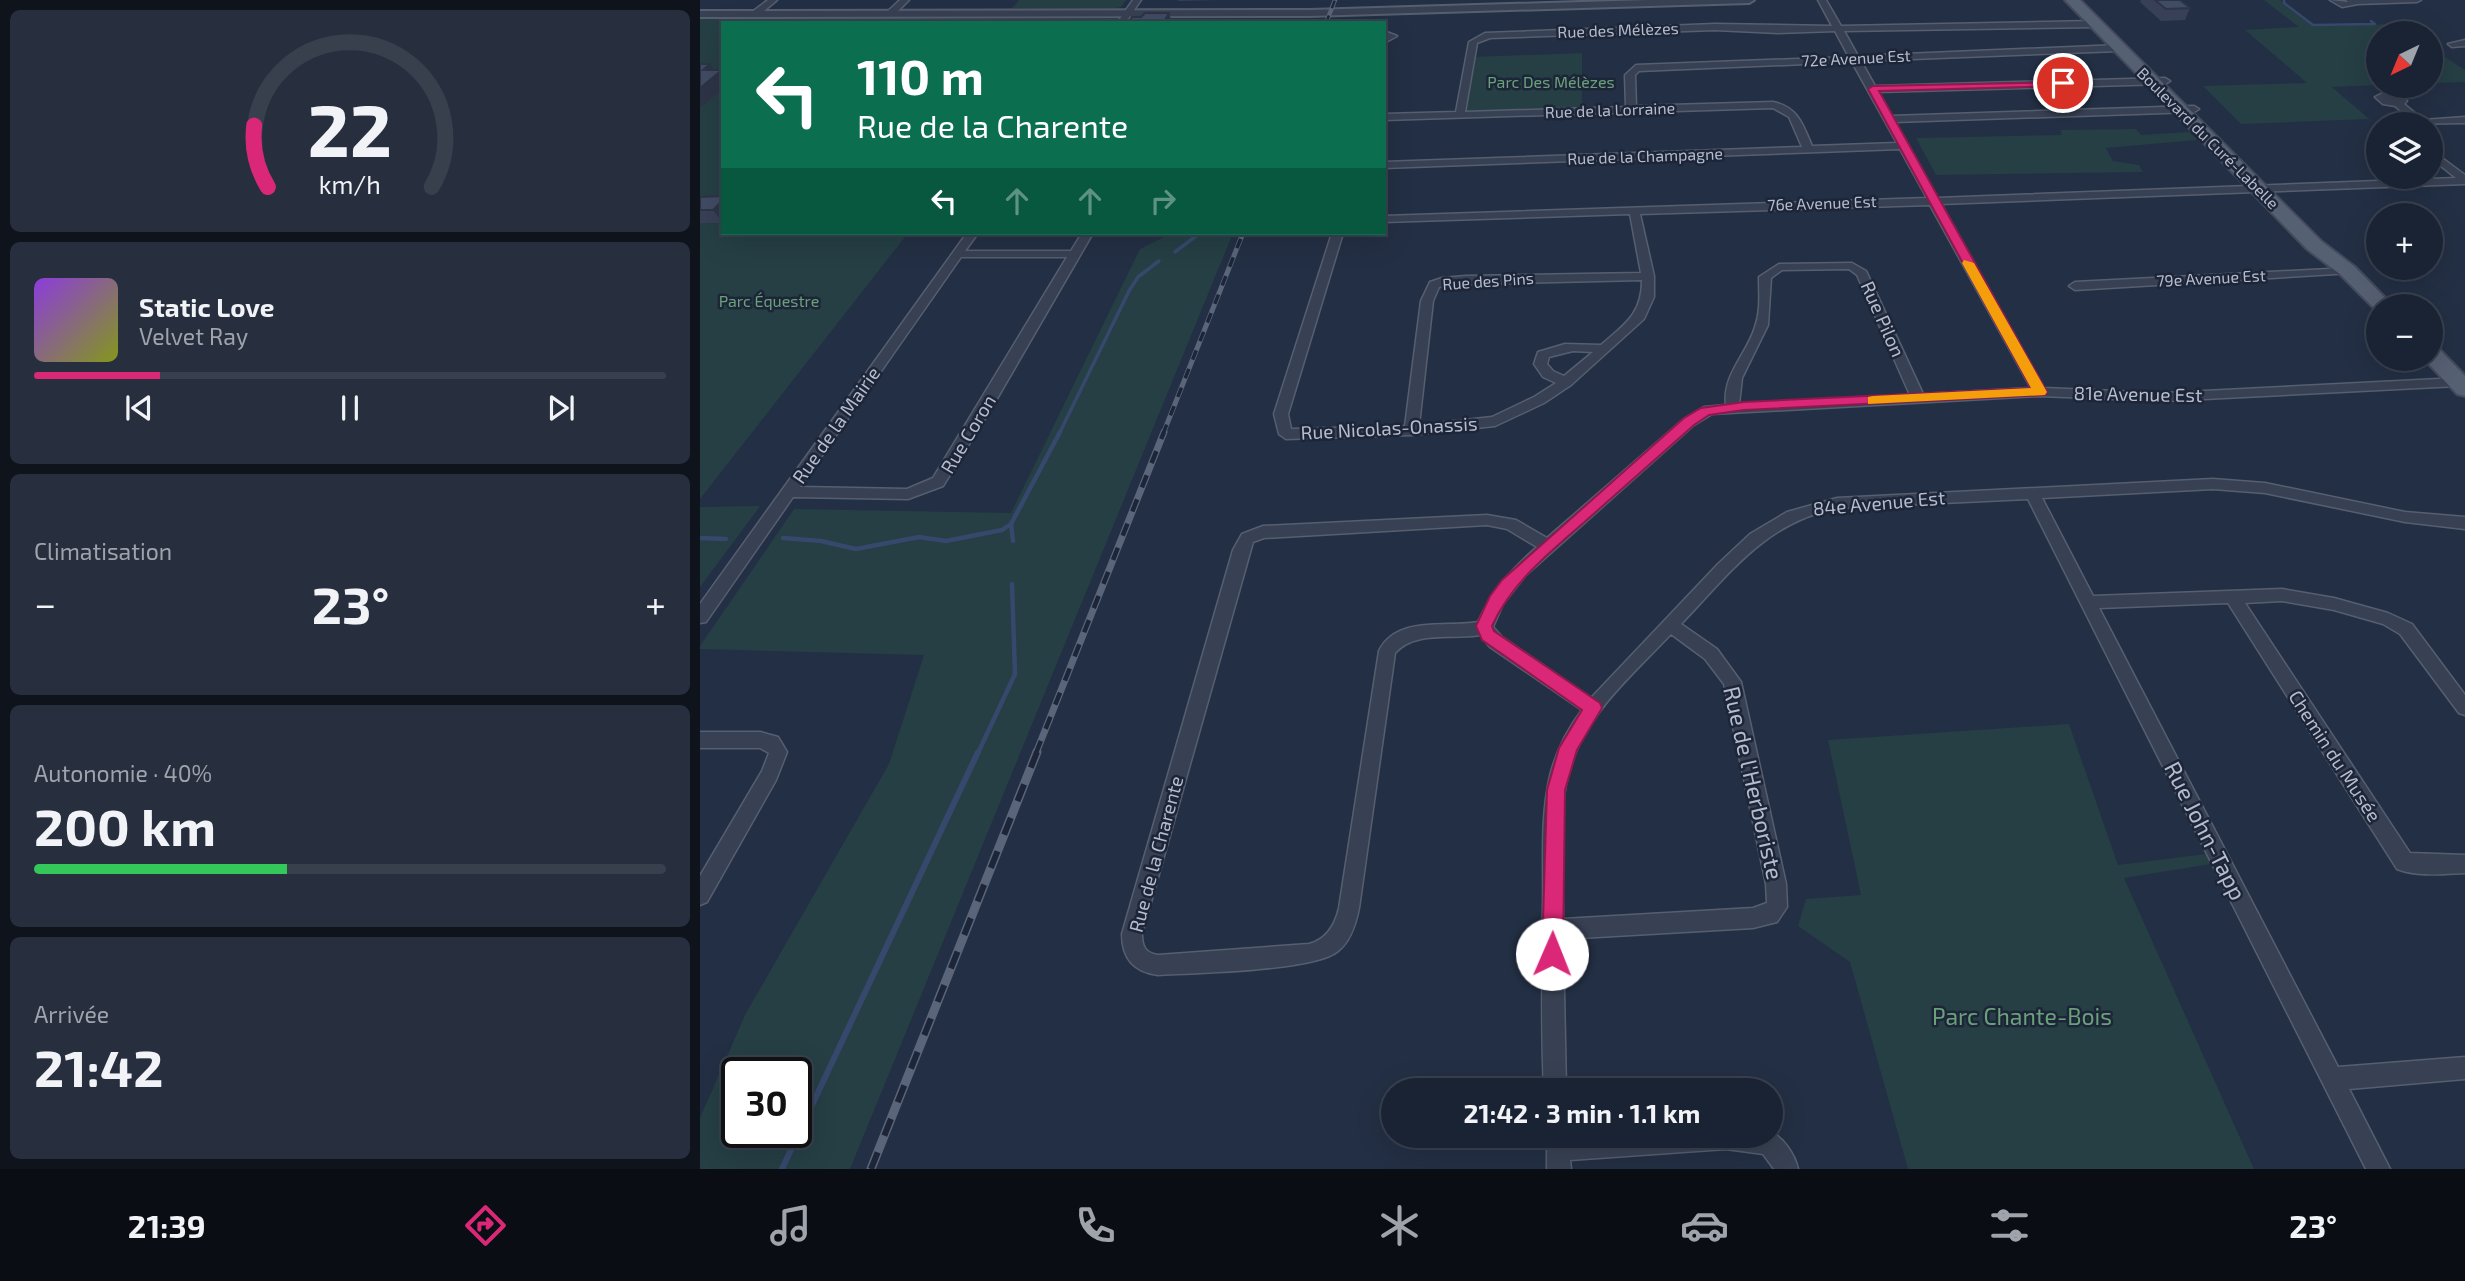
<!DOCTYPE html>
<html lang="fr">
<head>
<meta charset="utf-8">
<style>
	body { margin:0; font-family:"Exo 2",sans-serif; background:#272f3f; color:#f1f3f6; height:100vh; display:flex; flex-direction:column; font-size:26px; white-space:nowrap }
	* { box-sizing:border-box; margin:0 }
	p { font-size:23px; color:#9fa4ac }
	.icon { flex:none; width:38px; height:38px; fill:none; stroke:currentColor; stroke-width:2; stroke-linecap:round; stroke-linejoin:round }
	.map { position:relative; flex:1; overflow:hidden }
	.side { display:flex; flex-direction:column; gap:10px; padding:10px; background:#0e131c; width:700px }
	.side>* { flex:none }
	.banner { position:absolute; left:21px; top:21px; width:665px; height:214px; border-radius:0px; box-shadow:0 7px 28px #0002,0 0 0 2px #38404e; background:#0b6e4f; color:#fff; overflow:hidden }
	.needle { width:46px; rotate:223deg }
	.fabs { position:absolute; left:1666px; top:21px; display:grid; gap:14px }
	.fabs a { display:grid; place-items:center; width:77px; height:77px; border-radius:50%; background:#1a2333; box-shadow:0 7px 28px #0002,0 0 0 2px #38404e; font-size:35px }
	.speed { position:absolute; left:21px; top:1057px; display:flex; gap:14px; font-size:35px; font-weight:700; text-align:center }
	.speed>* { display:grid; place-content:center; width:91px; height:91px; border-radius:50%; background:#1a2333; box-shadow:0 7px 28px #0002,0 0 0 2px #38404e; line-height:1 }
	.speed .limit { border:4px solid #111; border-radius:10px; background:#fff; color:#111 }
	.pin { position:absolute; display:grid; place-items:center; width:60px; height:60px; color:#fff; margin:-30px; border:4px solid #fff; border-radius:50%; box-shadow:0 2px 7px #0007 }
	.me { position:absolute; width:77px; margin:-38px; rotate:1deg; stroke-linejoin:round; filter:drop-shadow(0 0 5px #0008) }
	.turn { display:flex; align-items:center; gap:24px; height:147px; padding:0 21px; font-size:32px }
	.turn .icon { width:91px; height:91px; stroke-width:2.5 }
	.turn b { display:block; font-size:49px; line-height:60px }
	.lanes { display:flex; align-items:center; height:66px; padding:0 21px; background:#0003; justify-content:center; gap:35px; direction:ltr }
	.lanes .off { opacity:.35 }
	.big { font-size:52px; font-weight:700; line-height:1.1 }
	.side .tile { flex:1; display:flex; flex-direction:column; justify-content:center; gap:10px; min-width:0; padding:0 24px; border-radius:10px; background:#272f3f }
	.side .dial { align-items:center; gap:0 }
	.dial svg { height:182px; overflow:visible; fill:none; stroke:#38404e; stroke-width:7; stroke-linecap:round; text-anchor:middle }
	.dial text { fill:#f1f3f6; stroke:none }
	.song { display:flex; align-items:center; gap:21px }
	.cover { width:84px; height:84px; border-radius:10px; background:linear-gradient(135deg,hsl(270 70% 55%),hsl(70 70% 35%)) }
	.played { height:7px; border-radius:4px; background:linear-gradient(90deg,#db2777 20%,#38404e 20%) }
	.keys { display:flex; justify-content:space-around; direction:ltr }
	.heat { display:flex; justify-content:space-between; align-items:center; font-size:38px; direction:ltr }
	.charge { height:10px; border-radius:5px; background:linear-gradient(90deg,#34c759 40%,#38404e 0) }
	.trip { position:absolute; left:681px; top:1078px; width:402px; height:70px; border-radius:35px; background:#1a2333; box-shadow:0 7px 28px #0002,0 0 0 2px #38404e; font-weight:700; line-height:70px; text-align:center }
	.tab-bar { display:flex; height:112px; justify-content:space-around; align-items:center; background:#0a0e14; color:#9fa4ac }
	.tab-bar .icon { width:49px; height:49px }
	.tab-bar .current { color:#db2777 }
	.tab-bar b { font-size:32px; color:#f1f3f6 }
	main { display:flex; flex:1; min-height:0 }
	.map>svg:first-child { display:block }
	.green { fill:#253f44; fill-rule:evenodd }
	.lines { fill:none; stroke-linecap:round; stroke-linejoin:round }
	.stream-far3 { stroke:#36486c; stroke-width:2.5 }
	.stream-far2 { stroke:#36486c; stroke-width:3.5 }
	.stream-far1 { stroke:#36486c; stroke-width:4.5 }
	.stream { stroke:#36486c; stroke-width:6 }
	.minor-casing { stroke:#565f70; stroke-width:3 }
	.tertiary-casing { stroke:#565f70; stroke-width:4 }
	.primary-casing { stroke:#424a5c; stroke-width:4 }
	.minor { fill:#384153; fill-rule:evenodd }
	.tertiary { fill:#384153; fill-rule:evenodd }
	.primary { fill:#566073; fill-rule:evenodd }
	.rail-far3-casing { stroke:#5a657a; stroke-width:4.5 }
	.rail-far2-casing { stroke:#5a657a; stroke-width:5 }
	.rail-far1-casing { stroke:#5a657a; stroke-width:7 }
	.rail-casing { stroke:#5a657a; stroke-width:9 }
	.rail-far3 { stroke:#1d2638; stroke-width:2.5; stroke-dasharray:8; stroke-linecap:butt }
	.rail-far2 { stroke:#1d2638; stroke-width:3.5; stroke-dasharray:10; stroke-linecap:butt }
	.rail-far1 { stroke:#1d2638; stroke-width:4.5; stroke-dasharray:13; stroke-linecap:butt }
	.rail { stroke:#1d2638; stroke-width:6; stroke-dasharray:18; stroke-linecap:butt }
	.wall { fill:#374056 }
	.shaded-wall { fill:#2d3446 }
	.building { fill:#404b64; stroke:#2d3446; stroke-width:2 }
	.route { fill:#db2777; stroke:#8e194d; stroke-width:2 }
	.slow { fill:#f59e0b }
	.labels { text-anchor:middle; stroke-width:5; stroke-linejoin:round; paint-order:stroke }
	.far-street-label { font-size:16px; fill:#b5bccd; stroke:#1d2638 }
	.far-park-label { font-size:16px; fill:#6aa07a; stroke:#1d2638 }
	.street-label { font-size:19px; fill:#b5bccd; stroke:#1d2638 }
	.near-street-label { font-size:23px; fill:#b5bccd; stroke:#1d2638 }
	.near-park-label { font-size:23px; fill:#6aa07a; stroke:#1d2638 }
</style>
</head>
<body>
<main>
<section class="side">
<div class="tile dial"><svg viewBox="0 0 100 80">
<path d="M14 69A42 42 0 1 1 86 69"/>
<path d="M14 69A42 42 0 0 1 8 42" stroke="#db2777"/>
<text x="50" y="56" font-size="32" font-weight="700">22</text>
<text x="50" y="72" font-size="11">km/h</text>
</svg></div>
<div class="tile">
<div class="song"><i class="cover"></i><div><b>Static Love</b><p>Velvet Ray</p></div></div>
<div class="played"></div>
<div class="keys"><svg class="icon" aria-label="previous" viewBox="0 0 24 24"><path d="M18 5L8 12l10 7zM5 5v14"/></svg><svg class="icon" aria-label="pause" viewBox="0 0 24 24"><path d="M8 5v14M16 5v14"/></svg><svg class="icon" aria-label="next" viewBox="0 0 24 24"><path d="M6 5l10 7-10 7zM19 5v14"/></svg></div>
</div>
<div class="tile"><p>Climatisation</p>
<div class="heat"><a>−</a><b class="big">23°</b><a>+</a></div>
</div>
<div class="tile"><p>Autonomie · 40%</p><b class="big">200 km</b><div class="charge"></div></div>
<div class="tile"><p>Arrivée</p><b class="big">21:42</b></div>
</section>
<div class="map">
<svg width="1765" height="1169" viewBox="0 0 1765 1169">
	<rect width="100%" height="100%" fill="#232f44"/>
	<g class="green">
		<path d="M319,0H426L421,7L416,8H312Z"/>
		<path d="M1564,0H1580L1614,26L1695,24L1709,33H1678V85L1632,87L1669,119L1541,124L1503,86L1607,83L1545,30L1599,27Z"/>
		<path d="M227,17L221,23H23V233H208L0,499V18Z"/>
		<path d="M482,19L617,20L616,23H480Z"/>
		<path d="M1731,48L1765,70V82L1731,83Z"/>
		<path d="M882,53V109L763,113L773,57Z"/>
		<path d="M1436,129L1441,135L1490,132L1497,140L1406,148L1413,161L1439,165L1443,172L1236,175L1216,138L1362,135L1360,130Z"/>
		<path d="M472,233H533L150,1169H0V1118L46,1013L189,764L224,655L0,649V646L94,509L311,513L440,249ZM37,1073H96V1132H37Z"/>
		<path d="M60,506L58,509L0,587V507Z"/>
		<path d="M1369,724L1418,865L1514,853L1517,863L1424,878L1554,1169H1208L1150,962L1098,926L1106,899L1161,895L1128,740Z"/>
	</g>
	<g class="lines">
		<path class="stream-far3" d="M1584,0V3L1613,25L1675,24L1671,21"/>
		<g class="stream-far2">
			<path d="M475,252L500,233"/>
			<path d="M359,434L429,291L438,277L459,261"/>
		</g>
		<g class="stream-far1">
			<path d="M311,524L313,541"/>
			<path d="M0,538L26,539"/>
			<path d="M83,538L121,541L156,549L219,537L246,541L302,530L311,524L360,432"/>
			<path d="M278,753L315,674L312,584"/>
		</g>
		<path class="stream" d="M82,1169L278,752"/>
		<g class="minor-casing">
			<g id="minor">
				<path d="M68,0H77L58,16H52V12Z"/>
				<path d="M200,0H209L193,16H187V12Z"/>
				<path d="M433,0H441L425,23H417Z"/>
				<path d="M1118,0H1126L1141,26L1395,21L1399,24L1395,27L1144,31L1158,56L1419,45L1423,48L1419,51L1161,61L1175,86L1465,78L1470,81L1465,84L1178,92L1191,116L1494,106L1499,109L1494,112L1195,122L1237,198L1756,178L1731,158V150L1765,175V184L1241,204L1344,388L1465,393L1758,378L1765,382L1758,386L1465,401L1340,396L1012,414L994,425L825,576L803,604L793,627L802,637L891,698L1018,564L1050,534L1087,512L1137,498L1513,479L1565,483L1705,512L1765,517V529L1705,522L1565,493L1513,489L1342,498L1393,596L1582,589L1634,598L1688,613L1712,624L1765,695V715L1759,713L1700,634L1683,624L1634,610L1582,601L1545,603L1710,853L1765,855V873C1743,874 1718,877 1697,869L1528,603L1399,608L1638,1067L1765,1057V1079L1649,1089L1690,1169H1666L1328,499L1137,508C1065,523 1030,573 981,624L1017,649L1041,682L1086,884L1087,907L1077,922L1053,928L863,939L866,1090H844C841,1028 842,966 843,904C844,862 840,818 850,776C856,752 867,730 882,710L790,647L780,635C752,640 716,630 695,653L659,908C656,923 651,941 638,951C615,971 494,973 458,975C434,972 422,958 422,934L533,550L542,534L563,526L787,515L816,520L847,538L984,419L1004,407L1026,405C1022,375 1047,354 1055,327C1061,311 1059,294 1059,277L1079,264L1152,263L1166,271L1223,394L1331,388L1230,205L940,214L954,276V297L944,319L871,385L844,403L795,426L711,435L586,439L579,434L574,414L632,233H643L588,414L591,429L705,426L721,301L730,282L742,278L766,276L941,273L930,214L684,222V216L1227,198L1200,149L684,168V162L1102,147L1089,117L1073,108L684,120V114L756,112L769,42L785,33L1015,24L1132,26ZM1015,30L1078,33L1135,31L1149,57L936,65L925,75L926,107L765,112L777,43L790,38ZM1152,62L1197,143L1112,146C1103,125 1098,107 1073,102L936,106L935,75L939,71ZM1149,269L1157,275L1210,395L1039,404L1042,378L1068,325L1071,278L1082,270ZM942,280C942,314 925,324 901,345L865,344L838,352L834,364L843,377L856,383L834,397L792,417L719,425L733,301L739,287L766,284ZM873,351L893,352L864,376L853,371L847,364L849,357ZM787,525L807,529L837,547C812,569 792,591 778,622C746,628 697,615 679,651L639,908C635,925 627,939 609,944L458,955C445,953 442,946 442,934L553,542L564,538ZM971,634L1005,659L1024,684L1066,884L1067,903L1053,908L863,919C863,866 854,805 875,754C894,707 937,670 971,634Z"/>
				<path d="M1630,0L1648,2L1646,0H1721L1717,2L1658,4L1642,7Z"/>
				<path d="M684,31L697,36L684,43Z"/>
				<path d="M1765,40V46L1752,47L1748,44Z"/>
				<path d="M1685,92L1697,94L1707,101L1704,104L1723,120L1765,117V123L1698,124L1712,120L1695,106L1683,104L1675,97Z"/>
				<path d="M267,233H278L265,251H371L382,233H393L291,409L243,486L208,499L93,497L6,622L0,623V604ZM261,257H367L233,478L207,489L100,487Z"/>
				<path d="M1648,268L1654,271L1652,273L1375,290L1369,286L1375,282Z"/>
				<path d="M0,732H60L78,737L87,752L76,780L7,902L0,905V876L62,771L69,753L60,748H0Z"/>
				<path d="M1071,1132C1084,1138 1095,1155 1098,1169H1074L1063,1154L1026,1149L870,1160L871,1169H847V1136H1071Z"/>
			</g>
		</g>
		<g class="tertiary-casing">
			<path id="tertiary" d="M948,0H1054L1049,3L610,16L0,17V11L610,10Z"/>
		</g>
		<g class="primary-casing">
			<g id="primary">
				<path d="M1365,0H1380L1621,241L1655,267L1693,306H1678V311L1676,310L1641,275L1607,249Z"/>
				<path d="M1731,347L1739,349L1765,376V396L1757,394L1724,359H1731Z"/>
			</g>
		</g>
		<use href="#minor" class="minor"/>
		<use href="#tertiary" class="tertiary"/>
		<use href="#primary" class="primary"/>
		<g class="rail-far3-casing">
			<path id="rail-far3" d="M626,23L635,0"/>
		</g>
		<g class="rail-far2-casing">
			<path id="rail-far2" d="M463,434L543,233"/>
		</g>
		<g class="rail-far1-casing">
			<path id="rail-far1" d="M336,753L464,432"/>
		</g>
		<g class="rail-casing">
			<path id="rail" d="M171,1169L337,752"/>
		</g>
		<use href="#rail-far3" class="rail-far3"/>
		<use href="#rail-far2" class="rail-far2"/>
		<use href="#rail-far1" class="rail-far1"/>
		<use href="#rail" class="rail"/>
	</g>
	<g class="wall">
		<path d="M478,0H516L478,1Z"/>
		<path d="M1441,0H1480L1490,8L1485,20L1461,21L1440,2Z"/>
		<path d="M23,196V223H0V197Z"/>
	</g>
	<g class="shaded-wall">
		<path d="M469,13L472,23H463Z"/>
		<path d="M10,64L17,75L23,70V89L0,108V88L3,70Z"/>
		<path d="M23,200V223L13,210Z"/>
	</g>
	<g class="building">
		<path d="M1455,0H1480L1490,8L1466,9Z"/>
		<path d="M445,13H469L463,23H429L432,17H441Z"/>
		<path d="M0,64H10L3,70H22L0,88Z"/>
		<path d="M23,196V200L13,210H0V197Z"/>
	</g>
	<path class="route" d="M1366,82L1368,83L1363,86L1179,91L1347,392L1345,395L1044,410L1009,415L994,425C959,456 924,487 889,518C852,551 813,580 792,626L794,631L900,703L902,708L877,750L865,790L863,954L860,961L852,965L845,961L842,954L847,790L859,748L882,710L782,640L776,626L790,596L802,580L984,418L1001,408L1044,402L1331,388L1168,89L1173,86Z"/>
	<path class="slow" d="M1264,260L1274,263L1347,392L1345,395L1168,404V397L1173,396L1331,388L1262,263Z"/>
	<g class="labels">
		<g class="far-street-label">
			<text transform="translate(918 30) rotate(-2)" y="6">Rue des Mélèzes</text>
			<text transform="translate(1156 58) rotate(-3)" y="6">72e Avenue Est</text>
			<text transform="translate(910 110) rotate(-2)" y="6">Rue de la Lorraine</text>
			<text transform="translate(1508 138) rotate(45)" y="6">Boulevard du Curé-Labelle</text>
			<text transform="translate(945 156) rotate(-2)" y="6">Rue de la Champagne</text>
			<text transform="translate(1122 203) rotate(-2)" y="6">76e Avenue Est</text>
			<text transform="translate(1511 278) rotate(-3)" y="6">79e Avenue Est</text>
			<text transform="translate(788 281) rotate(-4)" y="6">Rue des Pins</text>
		</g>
		<g class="far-park-label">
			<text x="851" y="88">Parc Des Mélèzes</text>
			<text x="69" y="307">Parc Équestre</text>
		</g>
		<g class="street-label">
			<text transform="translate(1183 319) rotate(66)" y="7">Rue Pilon</text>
			<text transform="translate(1438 394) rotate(1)" y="7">81e Avenue Est</text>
			<text transform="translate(136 425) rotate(-55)" y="7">Rue de la Mairie</text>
			<text transform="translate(689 428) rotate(-3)" y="7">Rue Nicolas-Onassis</text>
			<text transform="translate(268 434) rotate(-59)" y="7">Rue Coron</text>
			<text transform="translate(1179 503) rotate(-5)" y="7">84e Avenue Est</text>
			<text transform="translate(1635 756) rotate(57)" y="7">Chemin du Musée</text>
			<text transform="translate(456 854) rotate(-75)" y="7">Rue de la Charente</text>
		</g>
		<g class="near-street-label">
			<text transform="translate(1053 783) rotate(77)" y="8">Rue de l'Herboriste</text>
			<text transform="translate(1505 831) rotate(63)" y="8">Rue John-Tapp</text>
		</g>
		<g class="near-park-label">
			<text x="1322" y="1025">Parc Chante-Bois</text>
		</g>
	</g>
</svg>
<div class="fabs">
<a><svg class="needle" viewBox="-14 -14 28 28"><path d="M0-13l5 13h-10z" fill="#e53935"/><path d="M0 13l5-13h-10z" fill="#9fa4ac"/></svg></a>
<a><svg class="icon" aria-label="layers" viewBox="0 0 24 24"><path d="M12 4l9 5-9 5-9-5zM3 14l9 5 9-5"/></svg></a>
<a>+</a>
<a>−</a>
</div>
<div class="speed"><div class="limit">30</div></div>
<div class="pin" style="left:1363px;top:83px;background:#d93025"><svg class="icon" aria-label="arrive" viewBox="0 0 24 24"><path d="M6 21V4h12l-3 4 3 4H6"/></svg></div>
<svg class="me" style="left:852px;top:954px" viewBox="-20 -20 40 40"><circle r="19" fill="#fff"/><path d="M0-13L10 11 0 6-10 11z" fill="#db2777"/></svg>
<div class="trip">21:42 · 3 min · 1.1 km</div>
<div class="banner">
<div class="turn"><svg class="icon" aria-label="left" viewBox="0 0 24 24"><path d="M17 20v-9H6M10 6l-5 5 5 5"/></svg><div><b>110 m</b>Rue de la Charente</div></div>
<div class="lanes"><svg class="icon" aria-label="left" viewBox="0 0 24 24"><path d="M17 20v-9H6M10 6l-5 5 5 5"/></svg><svg class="icon off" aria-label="ahead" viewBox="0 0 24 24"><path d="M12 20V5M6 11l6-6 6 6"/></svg><svg class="icon off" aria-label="ahead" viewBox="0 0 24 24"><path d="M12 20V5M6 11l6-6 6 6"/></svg><svg class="icon off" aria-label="right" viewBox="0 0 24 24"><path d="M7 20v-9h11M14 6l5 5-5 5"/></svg></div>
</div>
</div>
</main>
<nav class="tab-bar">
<b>21:39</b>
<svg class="icon current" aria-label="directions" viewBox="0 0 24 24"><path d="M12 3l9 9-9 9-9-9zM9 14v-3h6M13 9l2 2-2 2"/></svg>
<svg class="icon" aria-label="music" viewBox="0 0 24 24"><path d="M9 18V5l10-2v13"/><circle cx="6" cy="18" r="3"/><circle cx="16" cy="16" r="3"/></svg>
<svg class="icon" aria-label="phone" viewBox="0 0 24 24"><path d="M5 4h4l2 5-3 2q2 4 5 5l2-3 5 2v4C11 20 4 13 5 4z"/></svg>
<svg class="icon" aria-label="climate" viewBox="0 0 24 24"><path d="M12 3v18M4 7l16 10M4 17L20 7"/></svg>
<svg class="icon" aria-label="car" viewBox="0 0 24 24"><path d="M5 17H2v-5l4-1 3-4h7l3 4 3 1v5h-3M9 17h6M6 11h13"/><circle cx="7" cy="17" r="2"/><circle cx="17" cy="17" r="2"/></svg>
<svg class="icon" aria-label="filters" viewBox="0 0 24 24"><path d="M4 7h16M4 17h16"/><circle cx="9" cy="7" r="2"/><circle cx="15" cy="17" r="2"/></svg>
<b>23°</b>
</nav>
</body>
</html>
